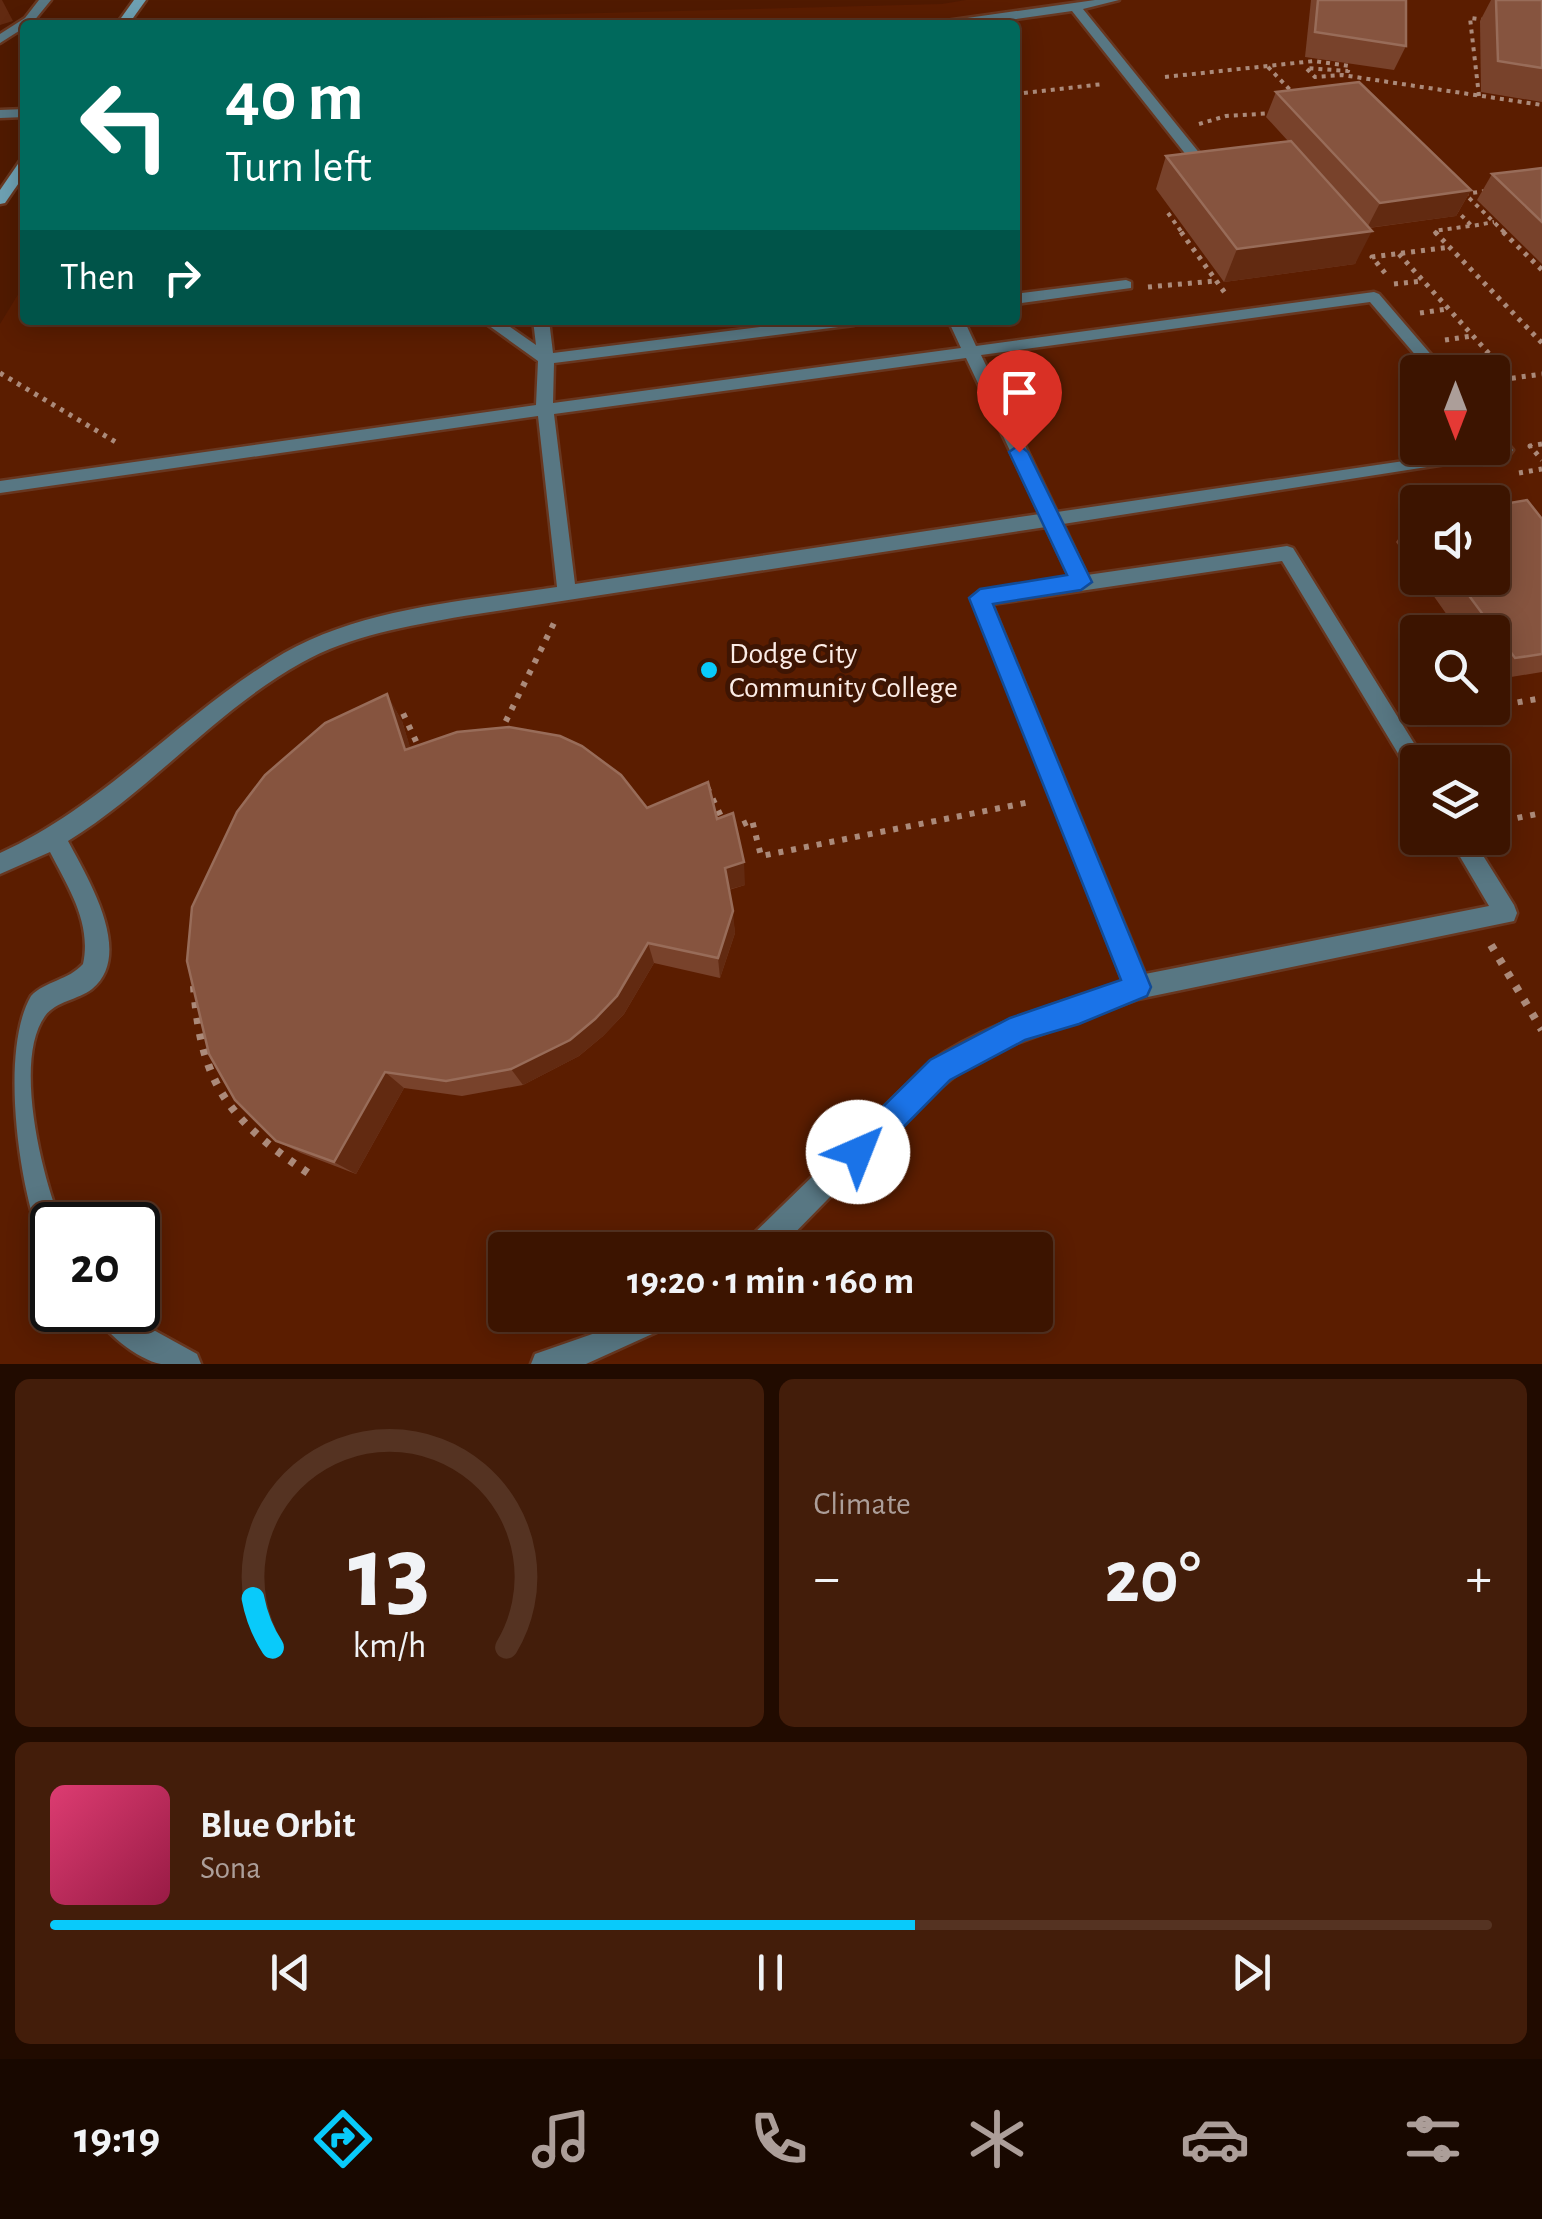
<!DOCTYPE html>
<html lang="en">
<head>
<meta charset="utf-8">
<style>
	body { margin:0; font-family:"Alegreya Sans",sans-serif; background:#431d0a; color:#f1f3f6; height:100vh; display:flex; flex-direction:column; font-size:38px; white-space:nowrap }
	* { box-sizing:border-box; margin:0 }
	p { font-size:32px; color:#ac9e99 }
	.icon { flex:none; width:55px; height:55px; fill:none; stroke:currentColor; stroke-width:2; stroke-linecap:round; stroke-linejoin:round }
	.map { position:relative; height:1364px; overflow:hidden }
	.details { display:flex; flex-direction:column; gap:15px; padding:15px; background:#210b00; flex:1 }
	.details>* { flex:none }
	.hud { position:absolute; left:20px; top:20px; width:1000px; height:305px; border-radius:10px; box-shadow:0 5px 25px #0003,0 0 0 2px #532; background:#00695c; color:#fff; overflow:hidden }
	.needle { width:65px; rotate:180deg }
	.controls { position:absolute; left:1400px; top:355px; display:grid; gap:20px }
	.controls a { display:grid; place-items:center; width:110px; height:110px; border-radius:10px; background:#3c1400; box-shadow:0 5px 25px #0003,0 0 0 2px #532; font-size:50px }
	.speed { position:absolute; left:30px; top:1202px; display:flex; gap:20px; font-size:50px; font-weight:700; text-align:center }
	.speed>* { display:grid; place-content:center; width:130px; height:130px; border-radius:50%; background:#3c1400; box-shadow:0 5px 25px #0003,0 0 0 2px #532; line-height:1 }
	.speed .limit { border:5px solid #111; border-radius:15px; background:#fff; color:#111 }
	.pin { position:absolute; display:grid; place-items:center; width:85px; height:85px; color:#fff; margin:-102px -42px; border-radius:50% 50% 50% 0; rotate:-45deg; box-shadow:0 0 10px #0007 }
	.pin .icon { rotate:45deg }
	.me { position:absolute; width:110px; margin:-55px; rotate:44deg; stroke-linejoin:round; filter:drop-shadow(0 0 8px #0008) }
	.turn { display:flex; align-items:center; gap:35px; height:210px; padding:0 40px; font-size:45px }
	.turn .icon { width:130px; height:130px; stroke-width:2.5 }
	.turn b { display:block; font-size:70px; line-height:85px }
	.then { display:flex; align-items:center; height:95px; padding:0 40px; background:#0003; gap:20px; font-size:38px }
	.big { font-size:75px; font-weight:600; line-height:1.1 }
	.details .widget { flex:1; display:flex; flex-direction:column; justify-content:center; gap:15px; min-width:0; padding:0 35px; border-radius:15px; background:#431d0a }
	.details .dial { align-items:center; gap:0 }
	.dial svg { height:260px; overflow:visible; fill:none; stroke:#532; stroke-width:7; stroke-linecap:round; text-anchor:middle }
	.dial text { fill:#f1f3f6; stroke:none }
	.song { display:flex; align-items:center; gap:30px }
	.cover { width:120px; height:120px; border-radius:15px; background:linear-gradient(135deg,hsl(340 70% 55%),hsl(340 70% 35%)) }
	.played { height:10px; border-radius:5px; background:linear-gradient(90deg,#09cafa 60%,#532 60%) }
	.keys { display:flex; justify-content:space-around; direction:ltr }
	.heat { display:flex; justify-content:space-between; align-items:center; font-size:55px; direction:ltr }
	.details .tiles { flex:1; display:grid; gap:15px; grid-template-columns:1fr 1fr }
	.widget:last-child { grid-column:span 2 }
	.trip { position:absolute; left:488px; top:1232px; width:565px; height:100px; border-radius:10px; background:#3c1400; box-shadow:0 5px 25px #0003,0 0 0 2px #532; font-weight:600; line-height:100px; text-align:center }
	.tabs { display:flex; height:160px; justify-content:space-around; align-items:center; background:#180800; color:#ac9e99 }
	.tabs .icon { width:70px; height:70px }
	.tabs .current { color:#09cafa }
	.tabs b { font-size:45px; color:#f1f3f6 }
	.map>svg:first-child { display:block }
	.built { fill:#5b1d00; fill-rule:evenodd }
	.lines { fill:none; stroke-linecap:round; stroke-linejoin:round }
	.service-casing { stroke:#683720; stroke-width:5 }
	.secondary-casing { stroke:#683720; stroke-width:5 }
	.path-far3 { stroke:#ab8a7a; stroke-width:4; stroke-dasharray:4 5; stroke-linecap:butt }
	.path-far2 { stroke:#ab8a7a; stroke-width:5; stroke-dasharray:4 6; stroke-linecap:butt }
	.path-far1 { stroke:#ab8a7a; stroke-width:6; stroke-dasharray:5 8; stroke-linecap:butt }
	.path { stroke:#ab8a7a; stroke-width:8; stroke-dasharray:6 10; stroke-linecap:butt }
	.service { fill:#587783; fill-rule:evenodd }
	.secondary { fill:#6ea1b3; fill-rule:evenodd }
	.wall { fill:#78422b }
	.shaded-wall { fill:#622a11 }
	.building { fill:#86543f; stroke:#986c59; stroke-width:2.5 }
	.route { fill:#1a73e8; stroke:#114b97; stroke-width:2.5 }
	.poi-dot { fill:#09cafa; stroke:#3e1503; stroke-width:4 }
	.labels { text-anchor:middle; stroke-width:10; stroke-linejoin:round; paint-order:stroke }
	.poi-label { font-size:30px; fill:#fbece6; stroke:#3e1503; text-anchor:start }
</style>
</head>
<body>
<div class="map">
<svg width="1542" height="1364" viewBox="0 0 1542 1364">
	<rect width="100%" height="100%" fill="#501a00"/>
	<path class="built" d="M966,0H1542V1364H0V324L25,283V320H1015V25L183,24L942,4ZM1418,372H1492V448H1418ZM1418,502H1492V578H1418ZM1418,632H1492V708H1418ZM1418,762H1492V838H1418ZM52,1225H138V1310H52ZM505,1250H1035V1315H505Z"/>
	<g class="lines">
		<g class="service-casing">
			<g id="service">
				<path d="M39,0H51L33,22L0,43V34L25,18Z"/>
				<path d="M1095,0H1119L1083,9L1201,155V161H1191L1072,11L975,25H940L946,21Z"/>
				<path d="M25,109V117L0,118V110Z"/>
				<path d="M1126,280L1131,282V288L1015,304V294Z"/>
				<path d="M1374,292L1379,294L1446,372H1430L1370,302L981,355L1057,512L1492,448V431L1498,433L1513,450L1510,454L1063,524L1087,575L1287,546L1293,548L1425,761L1418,762V777L1411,775L1282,561L992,604L1145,974L1489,906L1449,838H1472L1514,905L1517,913L1514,921L1138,999L992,1052L968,1065L924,1101L778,1250H743L747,1240L930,1062C989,1021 1057,1005 1123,981L971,598L980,591L1070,578L1046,527L464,616C408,626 351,635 301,663C215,711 151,790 68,841C87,877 135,954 92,989C78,1000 56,1001 45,1016C13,1060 42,1178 62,1225H52V1247L42,1244C18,1185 0,1049 31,996C45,981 69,980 83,964C92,923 68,887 50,852L0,874V853C106,805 183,712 284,653C365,607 467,601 557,587L538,416L0,493V481L536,405L538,361L481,320H500L536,345L533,320H549L553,353L815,320H862L854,325L554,363L553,403L961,348L948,320H964L976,346ZM966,358L1040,514L575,584L554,414Z"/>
				<path d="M93,1310H127L139,1322L197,1354L201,1364C189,1364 173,1364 161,1364C138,1360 102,1331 93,1310Z"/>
				<path d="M632,1315H676L672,1325L586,1364H531L535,1354L601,1331Z"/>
			</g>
		</g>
		<g class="secondary-casing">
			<g id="secondary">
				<path d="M134,0H146L128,25H116Z"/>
				<path d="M25,160V174L5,203L0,204V190L20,161Z"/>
			</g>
		</g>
		<g class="path-far3">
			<path d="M1268,67L1294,94"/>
			<path d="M1307,69L1315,77L1342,75L1542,105"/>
			<path d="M1165,77L1314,61L1349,66L1348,71L1306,68"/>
			<path d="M1015,94L1103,84"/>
			<path d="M1479,96L1470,18L1485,20"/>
			<path d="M1199,124L1226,116L1274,113"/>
			<path d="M1486,191L1465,194L1506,234"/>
			<path d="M1455,209L1472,226L1494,222"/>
			<path d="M1168,213L1183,234"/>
			<path d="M1437,234L1434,231L1470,226"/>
		</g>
		<g class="path-far2">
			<path d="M1181,232L1225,293"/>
			<path d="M1435,232L1542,343"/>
			<path d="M1503,232L1542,270"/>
			<path d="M1399,254L1511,378"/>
			<path d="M1385,273L1372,257L1450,247"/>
			<path d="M1394,284L1423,281"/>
			<path d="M1148,287L1215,281"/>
			<path d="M1420,313L1447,309"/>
			<path d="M1445,340L1472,336"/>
			<path d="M0,373L119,444"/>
			<path d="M1492,381L1542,374"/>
			<path d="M1542,444L1530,446L1542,460"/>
			<path d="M1519,473L1542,469"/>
		</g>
		<g class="path-far1">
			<path d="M1492,707L1542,698"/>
			<path d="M393,716L402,711L420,750"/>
			<path d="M1422,720L1490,708"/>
			<path d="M500,733L554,623"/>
			<path d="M707,787L728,831L752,820L761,856L1030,802"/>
			<path d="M1492,823L1542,813"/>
		</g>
		<g class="path">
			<path d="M1491,945L1542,1030"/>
			<path d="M194,986C201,1089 232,1122 314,1177"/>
		</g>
		<use href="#service" class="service"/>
		<use href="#secondary" class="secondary"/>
	</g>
	<g class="wall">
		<path d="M1311,0H1406V46L1394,70L1305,57Z"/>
		<path d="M1491,0H1542V102L1481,92L1480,21Z"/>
		<path d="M1276,92L1471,190L1456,216L1369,228L1355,264L1224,282L1156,189L1166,156L1288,141L1266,117Z"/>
		<path d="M1542,168V264L1477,200L1492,174Z"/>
		<path d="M1418,517V573L1396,542L1413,518Z"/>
		<path d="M1542,519V672L1493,680L1492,632H1459L1421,578H1492Z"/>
		<path d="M402,721L410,748L647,808L717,819L745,885L729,890L735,933L720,978L654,963L624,1014L603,1036L579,1056L523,1085L462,1096L404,1088L356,1174L301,1153L276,1141Z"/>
	</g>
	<g class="shaded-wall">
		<path d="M0,0H2L13,21L0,25Z"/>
		<path d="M1471,190L1456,216L1367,228L1380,203Z"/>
		<path d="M1372,231L1355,264L1224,282L1237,249Z"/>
		<path d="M387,694L402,721L419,776L405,750Z"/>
		<path d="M744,862L745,885L727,890L725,868Z"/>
		<path d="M733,911L735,933L720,978L718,958Z"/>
		<path d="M648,943L654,963L624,1014L603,1036L579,1056L523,1085L511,1069Z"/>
		<path d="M385,1072L404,1088L356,1174L334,1162Z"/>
	</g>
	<g class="building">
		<path d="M1318,0H1406V46L1315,32Z"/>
		<path d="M1496,0H1542V68L1498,61Z"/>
		<path d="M423,21V25H378Z"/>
		<path d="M1359,82L1471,190L1380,203L1276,92Z"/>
		<path d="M1291,141L1372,231L1237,249L1166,156Z"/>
		<path d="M1542,168V222L1492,174Z"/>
		<path d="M1527,500L1542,519V654L1515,658L1456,578H1492V506Z"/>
		<path d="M387,694L405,750L457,732L509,727L560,736L582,746L621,775L647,808L708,782L717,819L733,813L744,862L725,868L733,911L718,958L648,943L617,996L595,1019L570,1040L511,1069L446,1081L385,1072L334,1162L276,1141L235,1100L209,1054L187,961L192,907L237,812L265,775L325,723Z"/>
	</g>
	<path class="route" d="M1019,445L1028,452L1092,582L1081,590L993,604L1151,987L1147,996L1079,1024L1025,1040L950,1080L869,1162L858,1167L848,1162L844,1152L848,1141L930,1060L1010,1018L1121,980L969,598L980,589L1067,575L1009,452Z"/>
	<circle class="poi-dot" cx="709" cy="670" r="10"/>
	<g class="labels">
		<g class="poi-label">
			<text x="729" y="663">Dodge City<tspan x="729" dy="34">Community College</tspan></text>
		</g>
	</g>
</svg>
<div class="controls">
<a><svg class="needle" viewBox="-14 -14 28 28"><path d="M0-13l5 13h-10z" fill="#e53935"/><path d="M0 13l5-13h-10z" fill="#ac9e99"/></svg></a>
<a><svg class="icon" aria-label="sound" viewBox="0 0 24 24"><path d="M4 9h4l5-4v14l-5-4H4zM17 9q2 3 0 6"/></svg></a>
<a><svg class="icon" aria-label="search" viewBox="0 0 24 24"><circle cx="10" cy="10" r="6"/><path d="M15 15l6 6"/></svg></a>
<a><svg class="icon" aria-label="layers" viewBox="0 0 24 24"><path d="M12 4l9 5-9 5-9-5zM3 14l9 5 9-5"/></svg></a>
</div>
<div class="speed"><div class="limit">20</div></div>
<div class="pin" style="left:1019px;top:452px;background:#d93025"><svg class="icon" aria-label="arrive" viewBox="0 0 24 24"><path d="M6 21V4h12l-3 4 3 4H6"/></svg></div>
<svg class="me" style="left:858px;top:1152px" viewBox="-20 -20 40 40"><circle r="19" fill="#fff"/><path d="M0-13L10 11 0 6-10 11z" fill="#1a73e8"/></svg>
<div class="trip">19:20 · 1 min · 160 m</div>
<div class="hud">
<div class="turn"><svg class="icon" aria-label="left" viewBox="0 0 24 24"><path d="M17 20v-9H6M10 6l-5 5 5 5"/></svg><div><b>40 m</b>Turn left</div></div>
<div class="then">Then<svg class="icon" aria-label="right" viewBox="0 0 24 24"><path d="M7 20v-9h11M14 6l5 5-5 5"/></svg></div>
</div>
</div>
<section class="details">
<div class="tiles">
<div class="widget dial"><svg viewBox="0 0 100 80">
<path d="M14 69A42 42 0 1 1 86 69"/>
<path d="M14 69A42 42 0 0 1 8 54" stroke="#09cafa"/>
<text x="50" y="56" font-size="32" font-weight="700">13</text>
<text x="50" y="72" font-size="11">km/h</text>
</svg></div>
<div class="widget"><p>Climate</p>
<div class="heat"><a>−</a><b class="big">20°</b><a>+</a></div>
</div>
<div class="widget">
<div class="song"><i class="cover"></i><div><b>Blue Orbit</b><p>Sona</p></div></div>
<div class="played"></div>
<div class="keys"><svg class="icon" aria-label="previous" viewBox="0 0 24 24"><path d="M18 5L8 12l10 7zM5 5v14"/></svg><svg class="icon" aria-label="pause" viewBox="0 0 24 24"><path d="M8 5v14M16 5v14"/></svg><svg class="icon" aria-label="next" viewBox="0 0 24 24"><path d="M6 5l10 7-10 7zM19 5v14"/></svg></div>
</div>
</div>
</section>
<nav class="tabs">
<b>19:19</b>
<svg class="icon current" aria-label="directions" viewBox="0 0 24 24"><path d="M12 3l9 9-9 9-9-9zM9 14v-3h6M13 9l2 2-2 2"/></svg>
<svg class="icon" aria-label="music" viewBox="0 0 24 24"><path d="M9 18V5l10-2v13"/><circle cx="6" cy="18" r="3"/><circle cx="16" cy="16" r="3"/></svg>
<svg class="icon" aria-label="phone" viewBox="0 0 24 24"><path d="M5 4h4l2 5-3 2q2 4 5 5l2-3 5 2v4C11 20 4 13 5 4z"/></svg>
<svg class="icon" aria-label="climate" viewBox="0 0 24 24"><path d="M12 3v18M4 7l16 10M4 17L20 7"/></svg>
<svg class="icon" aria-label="car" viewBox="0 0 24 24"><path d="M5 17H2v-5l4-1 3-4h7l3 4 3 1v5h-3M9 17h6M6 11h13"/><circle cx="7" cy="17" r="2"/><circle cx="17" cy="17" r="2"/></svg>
<svg class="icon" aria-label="filters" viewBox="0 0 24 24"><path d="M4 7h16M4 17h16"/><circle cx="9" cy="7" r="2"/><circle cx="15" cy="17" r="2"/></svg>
</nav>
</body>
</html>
